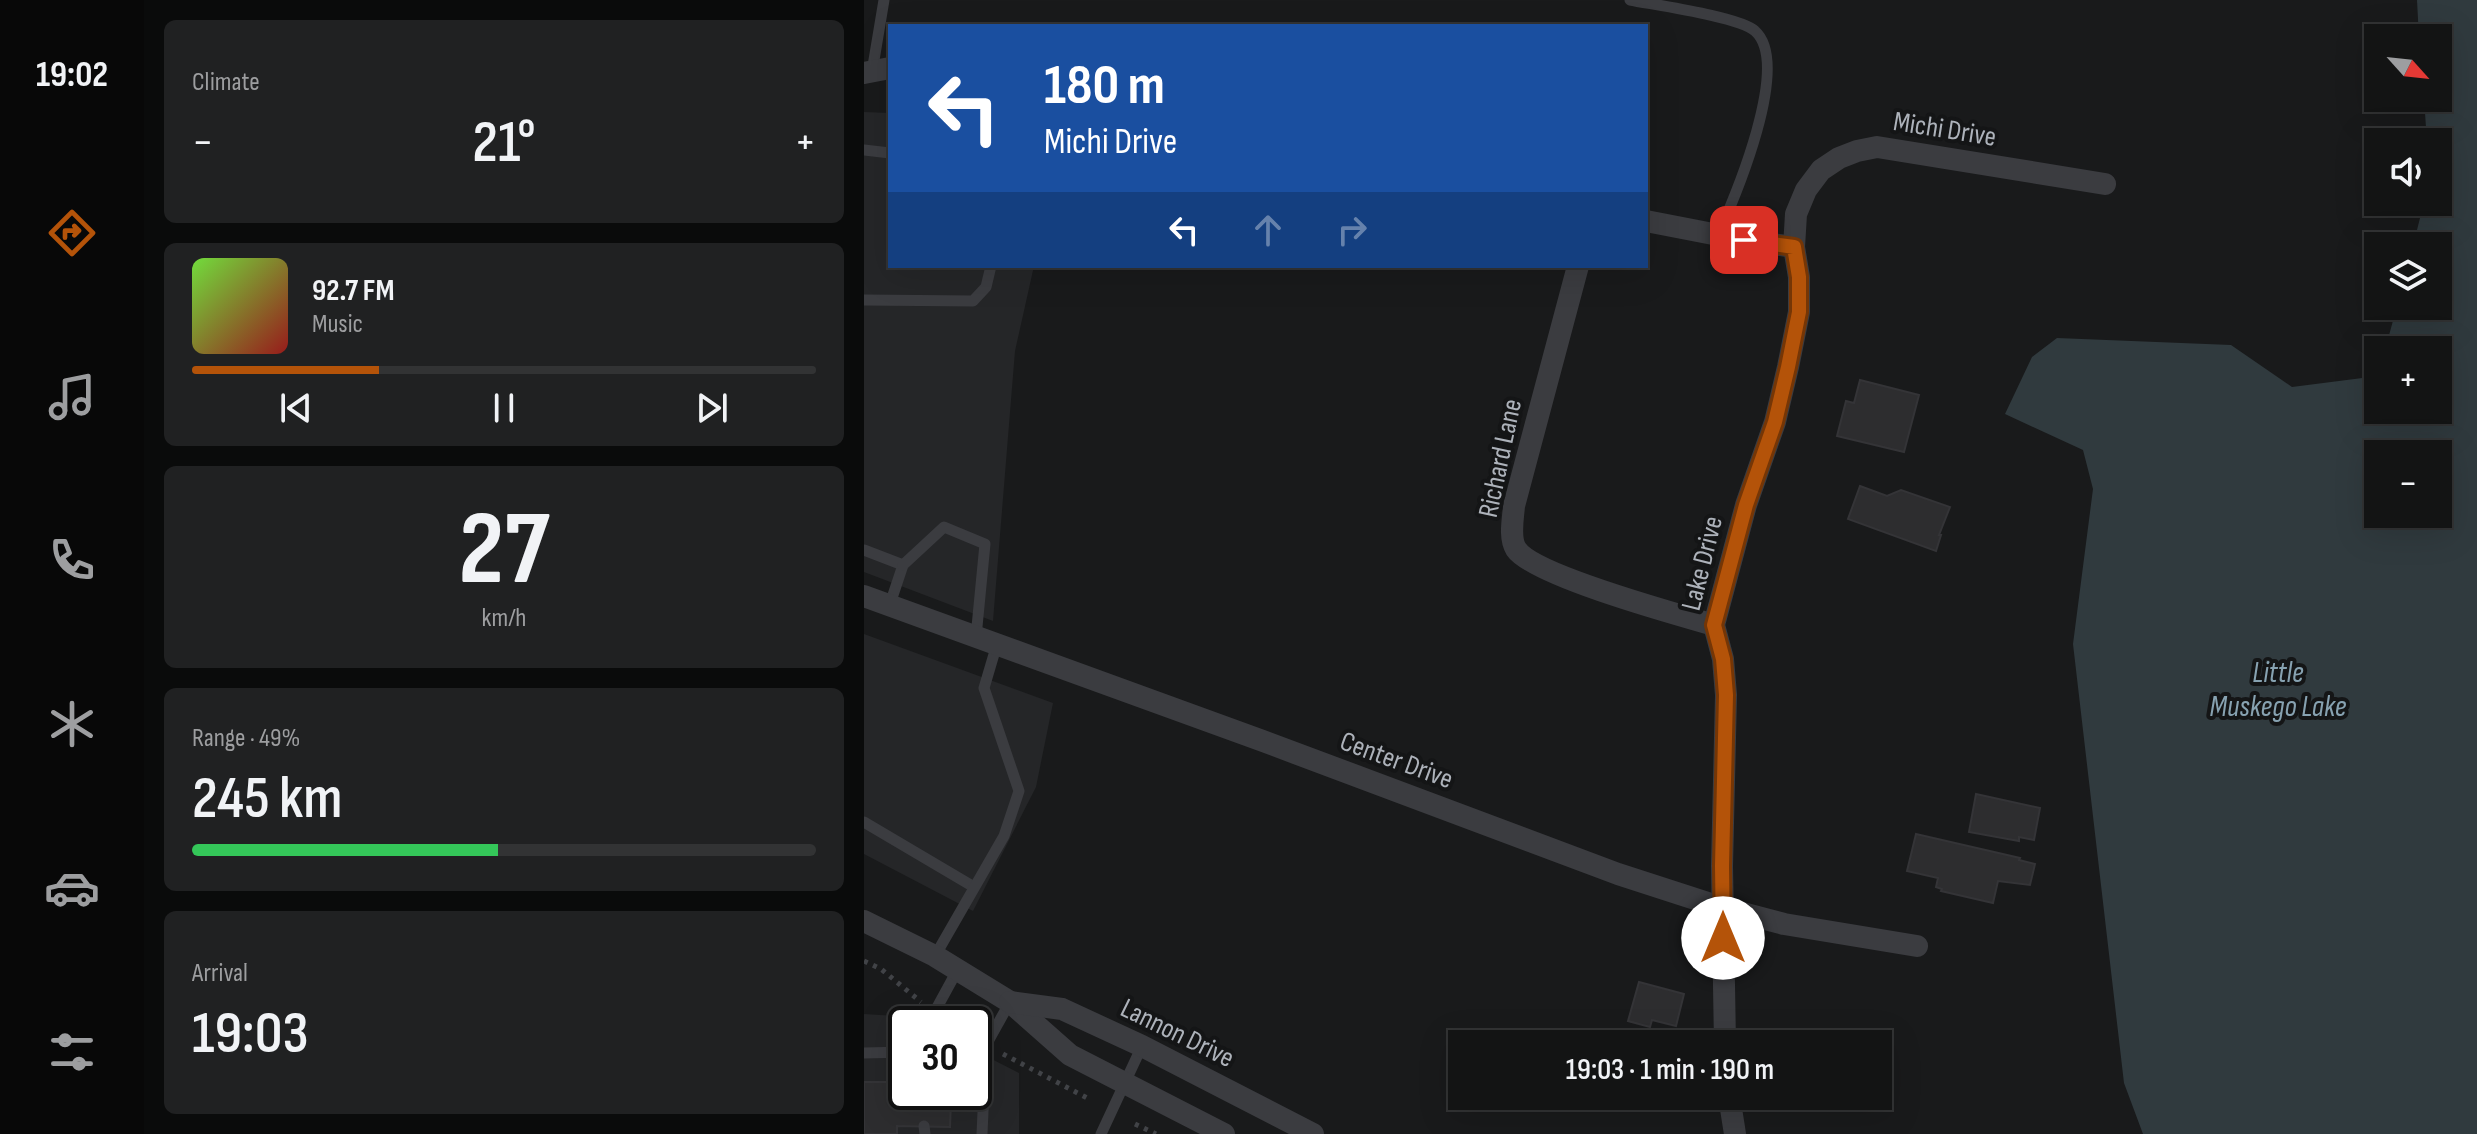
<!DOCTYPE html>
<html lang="en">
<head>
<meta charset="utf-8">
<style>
	body { margin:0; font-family:"Sofia Sans Condensed",sans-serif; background:#202122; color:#f1f3f6; height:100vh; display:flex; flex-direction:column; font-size:30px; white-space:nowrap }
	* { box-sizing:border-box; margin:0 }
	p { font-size:26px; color:#9d9ea0 }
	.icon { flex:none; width:44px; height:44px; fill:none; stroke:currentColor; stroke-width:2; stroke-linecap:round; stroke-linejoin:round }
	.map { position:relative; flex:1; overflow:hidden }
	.sheet { display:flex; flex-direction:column; gap:20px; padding:20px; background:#0a0b0b; width:720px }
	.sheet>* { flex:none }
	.guide { position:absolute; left:24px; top:24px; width:760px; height:244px; border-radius:0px; box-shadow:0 8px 32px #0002,0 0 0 2px #323334; background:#1a4fa0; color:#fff; overflow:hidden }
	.needle { width:52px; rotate:117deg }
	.controls { position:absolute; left:1500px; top:24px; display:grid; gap:16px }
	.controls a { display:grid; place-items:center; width:88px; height:88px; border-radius:0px; background:#131414; box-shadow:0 8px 32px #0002,0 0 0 2px #323334; font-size:40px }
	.speed { position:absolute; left:24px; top:1006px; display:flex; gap:16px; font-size:40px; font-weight:700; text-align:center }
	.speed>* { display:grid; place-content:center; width:104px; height:104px; border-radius:50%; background:#131414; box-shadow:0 8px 32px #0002,0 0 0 2px #323334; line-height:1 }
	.speed .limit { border:4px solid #111; border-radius:12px; background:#fff; color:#111 }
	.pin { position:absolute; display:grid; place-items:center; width:68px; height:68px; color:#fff; margin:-34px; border-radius:16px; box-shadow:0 4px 12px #0006 }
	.me { position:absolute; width:88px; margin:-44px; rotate:0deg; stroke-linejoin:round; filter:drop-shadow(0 0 6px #0008) }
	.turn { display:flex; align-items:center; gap:28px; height:168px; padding:0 24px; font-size:36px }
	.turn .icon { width:104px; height:104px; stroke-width:2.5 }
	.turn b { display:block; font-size:56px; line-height:68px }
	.lanes { display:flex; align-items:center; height:76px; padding:0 24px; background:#0003; justify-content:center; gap:40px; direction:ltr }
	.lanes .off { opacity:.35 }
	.big { font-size:60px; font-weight:600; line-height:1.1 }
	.sheet .tile { flex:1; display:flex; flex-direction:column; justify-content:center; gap:12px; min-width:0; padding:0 28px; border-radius:12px; background:#202122 }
	.sheet .dial { align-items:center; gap:0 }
	.dial b { font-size:104px; line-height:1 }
	.song { display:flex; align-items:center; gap:24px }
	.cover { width:96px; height:96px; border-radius:12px; background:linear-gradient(135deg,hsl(100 70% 55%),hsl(0 70% 35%)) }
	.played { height:8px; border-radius:4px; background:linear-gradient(90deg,#b45309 30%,#323334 30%) }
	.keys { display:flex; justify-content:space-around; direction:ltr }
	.heat { display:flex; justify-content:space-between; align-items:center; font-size:44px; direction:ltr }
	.charge { height:12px; border-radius:6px; background:linear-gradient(90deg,#34c759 49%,#323334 0) }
	.trip { position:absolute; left:584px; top:1030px; width:444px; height:80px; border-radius:0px; background:#131414; box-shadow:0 8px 32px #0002,0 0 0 2px #323334; font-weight:600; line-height:80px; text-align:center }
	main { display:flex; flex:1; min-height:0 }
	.dock { display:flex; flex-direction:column; width:144px; justify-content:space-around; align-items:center; background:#080808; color:#9d9ea0 }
	.dock .icon { width:56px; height:56px }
	.dock .selected { color:#b45309 }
	.dock b { font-size:36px; color:#f1f3f6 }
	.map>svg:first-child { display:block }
	.built { fill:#252628 }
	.water { fill:#303a3e; fill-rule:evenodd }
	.building { fill:#2d2d2f; stroke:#343437; stroke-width:2 }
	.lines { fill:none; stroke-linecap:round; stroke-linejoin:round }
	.path { stroke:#414347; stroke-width:5; stroke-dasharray:4 6; stroke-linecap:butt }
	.service { stroke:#3b3c40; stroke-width:11 }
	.minor { stroke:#3b3c40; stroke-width:22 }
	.route-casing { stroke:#753606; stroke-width:20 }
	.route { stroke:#b45309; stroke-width:14 }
	.labels { text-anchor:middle; stroke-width:8; stroke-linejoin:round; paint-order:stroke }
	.street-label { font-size:28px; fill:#adb2ba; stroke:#141516 }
	.water-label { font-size:30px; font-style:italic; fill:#87a2b1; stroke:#141516 }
</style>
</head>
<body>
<main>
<nav class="dock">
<b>19:02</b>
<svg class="icon selected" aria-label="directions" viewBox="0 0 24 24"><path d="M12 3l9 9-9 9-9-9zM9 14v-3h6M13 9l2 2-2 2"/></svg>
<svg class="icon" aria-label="music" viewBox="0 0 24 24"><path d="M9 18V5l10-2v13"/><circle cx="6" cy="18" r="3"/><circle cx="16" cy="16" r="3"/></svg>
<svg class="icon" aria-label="phone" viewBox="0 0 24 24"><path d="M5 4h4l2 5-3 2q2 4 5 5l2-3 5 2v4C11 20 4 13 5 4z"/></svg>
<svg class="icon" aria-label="climate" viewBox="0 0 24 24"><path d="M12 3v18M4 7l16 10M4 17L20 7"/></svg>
<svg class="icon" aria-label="car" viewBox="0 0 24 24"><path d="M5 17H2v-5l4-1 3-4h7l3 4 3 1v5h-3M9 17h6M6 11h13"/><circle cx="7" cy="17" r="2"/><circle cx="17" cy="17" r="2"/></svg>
<svg class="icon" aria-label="filters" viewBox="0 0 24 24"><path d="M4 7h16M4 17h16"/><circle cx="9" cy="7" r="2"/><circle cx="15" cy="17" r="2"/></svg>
</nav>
<section class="sheet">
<div class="tile"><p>Climate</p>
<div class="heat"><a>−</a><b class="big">21°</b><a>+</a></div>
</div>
<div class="tile">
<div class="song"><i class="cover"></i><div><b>92.7 FM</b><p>Music</p></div></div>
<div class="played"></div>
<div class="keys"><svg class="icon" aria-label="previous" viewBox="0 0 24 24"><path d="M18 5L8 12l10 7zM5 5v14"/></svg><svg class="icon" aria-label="pause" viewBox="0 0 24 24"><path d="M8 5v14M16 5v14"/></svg><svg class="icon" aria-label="next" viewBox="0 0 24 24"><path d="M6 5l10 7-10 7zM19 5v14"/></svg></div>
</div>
<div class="tile dial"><b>27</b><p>km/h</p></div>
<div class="tile"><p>Range · 49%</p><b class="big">245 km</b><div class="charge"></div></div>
<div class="tile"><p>Arrival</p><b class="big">19:03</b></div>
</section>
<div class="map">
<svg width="1613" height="1134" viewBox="0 0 1613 1134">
	<rect width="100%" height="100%" fill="#191a1b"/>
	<g class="built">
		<path d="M0,112L26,113V266H170L151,351L129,621L0,572Z"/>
		<path d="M0,634L189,703L172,787L109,911L0,854Z"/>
		<path d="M0,1014L48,1017L62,1024H42V1092H110V1050L155,1073V1134H0Z"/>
	</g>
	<path class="water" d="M1553,0H1613V1134H1279L1260,1083L1209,644L1229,489L1219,450L1141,414L1168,357L1193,338L1367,345L1428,387L1514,376V410H1574V350H1521L1533,306H1574V246H1549L1560,202H1574V142H1563L1560,98H1574V38H1555ZM1514,454H1574V514H1514Z"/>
	<g class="building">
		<path d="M996,380L1055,395L1040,452L973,436L982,401L990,403Z"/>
		<path d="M996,486L1023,496L1037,490L1086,507L1075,535H1077L1072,551L984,519Z"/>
		<path d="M1112,794L1176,808L1170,840L1155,837V841L1105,832Z"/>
		<path d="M1052,834L1156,858L1155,860L1171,864L1166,885L1134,881L1129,903L1077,891L1078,889L1072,887L1074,878L1043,871Z"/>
		<path d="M775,982L820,994L812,1026L788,1020L786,1027L764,1021Z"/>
		<path d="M762,1033L793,1041L792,1044H759Z"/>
		<path d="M0,1082H36V1101H87L86,1127L33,1126V1134H0Z"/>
	</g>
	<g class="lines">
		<g class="path">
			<path d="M0,961L17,969L57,1002"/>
			<path d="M139,1054L227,1100"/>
			<path d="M271,1124L292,1134"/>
		</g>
		<g class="service">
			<path d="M766,0C791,5 876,17 891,31C928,64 871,197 854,235"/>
			<path d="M8,72L20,0"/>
			<path d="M0,150L26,153"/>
			<path d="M0,300L109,301L122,287L127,266"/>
			<path d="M0,550L39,565L26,604"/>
			<path d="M39,565L80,527L121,544L112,637"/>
			<path d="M0,822L110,887"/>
			<path d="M71,956L140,836L155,791L120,688L133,644"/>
			<path d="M64,1024L94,969"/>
			<path d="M0,1053L42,1052"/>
			<path d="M56,1092L57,1101"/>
			<path d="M60,1126L61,1134"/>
			<path d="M118,1134L122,1045L146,1002"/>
			<path d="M237,1134L278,1046"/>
		</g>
		<g class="minor">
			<path d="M0,73L26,68"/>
			<path d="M782,221L880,240L930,247"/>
			<path d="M714,266L650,506C649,519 645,538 652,549C669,575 815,615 850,625"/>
			<path d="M0,596L399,741L754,874L859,908L920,924L1053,946"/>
			<path d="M0,921L71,956L146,1002L206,1055L360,1134"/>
			<path d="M146,1002L198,1009L278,1046L449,1134"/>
			<path d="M861,1044L858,866L862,695L859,659L850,625L882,505L911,422L924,367L935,312V277L930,247L932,214L942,190L957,170L975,158L993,151L1013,147L1241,184"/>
			<path d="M865,1096L871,1134"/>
		</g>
	</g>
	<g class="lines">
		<g class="route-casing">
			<path id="route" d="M859,938L858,866L862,695L859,659L850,625L882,505L911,422L924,367L935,312V277L930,247L880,240"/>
		</g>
		<use href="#route" class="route"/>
	</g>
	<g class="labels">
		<g class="street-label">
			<text transform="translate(1081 128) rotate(9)" y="10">Michi Drive</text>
			<text transform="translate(635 458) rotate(-78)" y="10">Richard Lane</text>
			<text transform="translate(837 563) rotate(-76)" y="10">Lake Drive</text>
			<text transform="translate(533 759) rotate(20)" y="10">Center Drive</text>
			<text transform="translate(314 1032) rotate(26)" y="10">Lannon Drive</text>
		</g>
		<g class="water-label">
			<text x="1414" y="682">Little<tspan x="1414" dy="34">Muskego Lake</tspan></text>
		</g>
	</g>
</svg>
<div class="controls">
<a><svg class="needle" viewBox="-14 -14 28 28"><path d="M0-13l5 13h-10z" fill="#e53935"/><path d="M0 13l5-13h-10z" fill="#9d9ea0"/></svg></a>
<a><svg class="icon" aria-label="sound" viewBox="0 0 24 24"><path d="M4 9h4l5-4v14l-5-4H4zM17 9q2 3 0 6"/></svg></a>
<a><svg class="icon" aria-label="layers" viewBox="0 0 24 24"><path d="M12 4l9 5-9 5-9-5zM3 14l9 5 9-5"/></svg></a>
<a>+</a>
<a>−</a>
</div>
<div class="speed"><div class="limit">30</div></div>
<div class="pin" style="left:880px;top:240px;background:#d93025"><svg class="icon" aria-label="arrive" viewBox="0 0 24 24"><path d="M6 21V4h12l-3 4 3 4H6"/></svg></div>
<svg class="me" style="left:859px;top:938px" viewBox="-20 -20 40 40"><circle r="19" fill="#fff"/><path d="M0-13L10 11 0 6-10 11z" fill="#b45309"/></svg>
<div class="trip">19:03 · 1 min · 190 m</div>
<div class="guide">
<div class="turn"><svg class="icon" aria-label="left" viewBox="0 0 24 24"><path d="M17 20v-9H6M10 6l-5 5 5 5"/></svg><div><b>180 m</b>Michi Drive</div></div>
<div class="lanes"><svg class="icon" aria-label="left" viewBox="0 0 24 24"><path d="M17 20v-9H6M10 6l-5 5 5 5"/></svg><svg class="icon off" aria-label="ahead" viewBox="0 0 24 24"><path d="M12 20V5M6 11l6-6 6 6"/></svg><svg class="icon off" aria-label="right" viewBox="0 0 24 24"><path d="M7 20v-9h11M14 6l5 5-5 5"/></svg></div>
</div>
</div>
</main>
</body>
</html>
